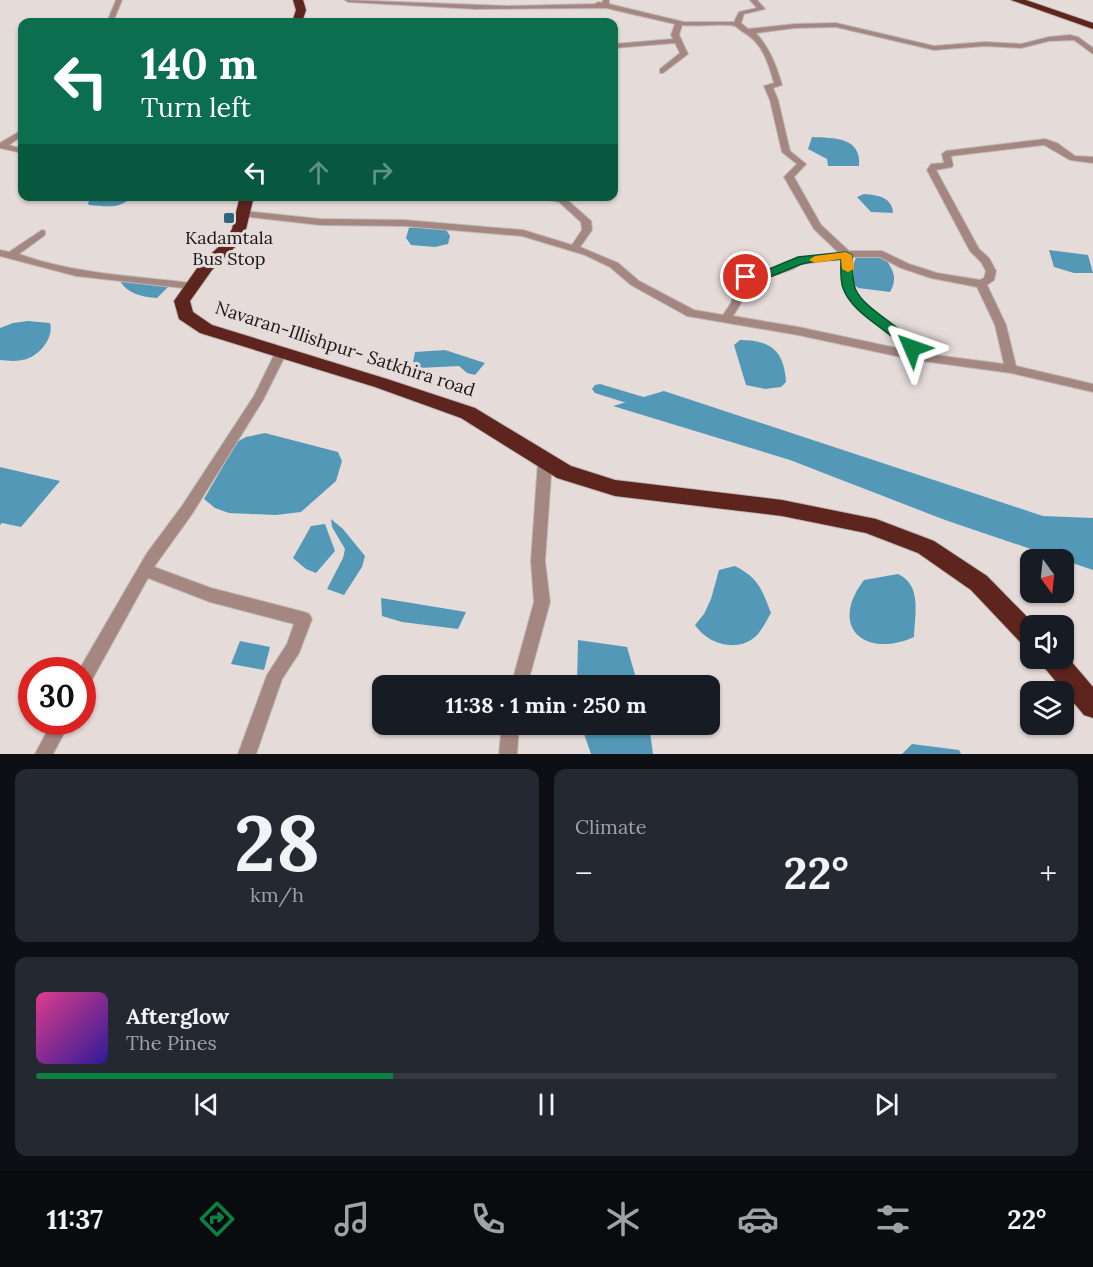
<!DOCTYPE html>
<html lang="en">
<head>
<meta charset="utf-8">
<style>
	body { margin:0; font-family:Lora,serif; background:#242831; color:#f1f3f6; height:100vh; display:flex; flex-direction:column; font-size:22px; white-space:nowrap }
	* { box-sizing:border-box; margin:0 }
	p { font-size:20px; color:#9ea1a6 }
	.icon { flex:none; width:33px; height:33px; fill:none; stroke:currentColor; stroke-width:2; stroke-linecap:round; stroke-linejoin:round }
	.map { position:relative; height:754px; overflow:hidden }
	.details { display:flex; flex-direction:column; gap:15px; padding:15px; background:#0d0f14; flex:1 }
	.details>* { flex:none }
	.top-card { position:absolute; left:18px; top:18px; width:600px; height:183px; border-radius:12px; box-shadow:0 2px 4px #0004; background:#0b6e4f; color:#fff; overflow:hidden }
	.needle { width:39px; rotate:165deg }
	.tools { position:absolute; left:1020px; top:549px; display:grid; gap:12px }
	.tools a { display:grid; place-items:center; width:54px; height:54px; border-radius:12px; background:#171b24; box-shadow:0 2px 4px #0004; font-size:30px }
	.speed { position:absolute; left:18px; top:657px; display:flex; gap:12px; font-size:30px; font-weight:700; text-align:center }
	.speed>* { display:grid; place-content:center; width:78px; height:78px; border-radius:50%; background:#171b24; box-shadow:0 2px 4px #0004; line-height:1 }
	.speed .limit { border:9px solid #d22; background:#fff; color:#111 }
	.pin { position:absolute; display:grid; place-items:center; width:51px; height:51px; color:#fff; margin:-26px; border:3px solid #fff; border-radius:50%; box-shadow:0 2px 6px #0007 }
	.me { position:absolute; width:66px; margin:-33px; rotate:313deg; stroke-linejoin:round; filter:drop-shadow(0 0 4px #0008) }
	.turn { display:flex; align-items:center; gap:21px; height:126px; padding:0 24px; font-size:27px }
	.turn .icon { width:78px; height:78px; stroke-width:2.5 }
	.turn b { display:block; font-size:42px; line-height:51px }
	.lanes { display:flex; align-items:center; height:57px; padding:0 24px; background:#0003; justify-content:center; gap:30px; direction:ltr }
	.lanes .off { opacity:.35 }
	.big { font-size:45px; font-weight:700; line-height:1.1 }
	.details .tile { flex:1; display:flex; flex-direction:column; justify-content:center; gap:9px; min-width:0; padding:0 21px; border-radius:12px; background:#242831 }
	.details .dial { align-items:center; gap:0 }
	.dial b { font-size:78px; line-height:1 }
	.song { display:flex; align-items:center; gap:18px }
	.cover { width:72px; height:72px; border-radius:9px; background:linear-gradient(135deg,hsl(330 70% 55%),hsl(250 70% 35%)) }
	.played { height:6px; border-radius:3px; background:linear-gradient(90deg,#0b8043 35%,#363941 35%) }
	.keys { display:flex; justify-content:space-around; direction:ltr }
	.heat { display:flex; justify-content:space-between; align-items:center; font-size:33px; direction:ltr }
	.details .tiles { flex:1; display:grid; gap:15px; grid-template-columns:1fr 1fr }
	.tile:last-child { grid-column:span 2 }
	.trip { position:absolute; left:372px; top:675px; width:348px; height:60px; border-radius:12px; background:#171b24; box-shadow:0 2px 4px #0004; font-weight:700; line-height:60px; text-align:center }
	.tab-bar { display:flex; height:96px; justify-content:space-around; align-items:center; background:#090b0e; color:#9ea1a6 }
	.tab-bar .icon { width:42px; height:42px }
	.tab-bar .active { color:#0b8043 }
	.tab-bar b { font-size:27px; color:#f1f3f6 }
	.map>svg:first-child { display:block }
	.water { fill:#5399b7 }
	.lines { fill:none; stroke-linecap:round; stroke-linejoin:round }
	.river { fill:#5399b7; fill-rule:evenodd }
	.minor-casing { stroke:#c0b8b7; stroke-width:2 }
	.highway-casing { stroke:#c0b8b7; stroke-width:2 }
	.minor { fill:#a58782; fill-rule:evenodd }
	.highway { fill:#5d251d; fill-rule:evenodd }
	.route { fill:#0b8043; stroke:#07532c; stroke-width:1.5 }
	.slow { fill:#f59e0b }
	.poi-dot { fill:#2b677f; stroke:#e5dcda; stroke-width:2 }
	.labels { text-anchor:middle; stroke-width:6; stroke-linejoin:round; paint-order:stroke }
	.poi-label { font-size:18px; fill:#191616; stroke:#e5dcda }
	.street-label { font-size:18px; fill:#191616; stroke:#e5dcda }
</style>
</head>
<body>
<div class="map">
<svg width="1093" height="754" viewBox="0 0 1093 754">
	<rect width="100%" height="100%" fill="#e5dcda"/>
	<g class="water">
		<path d="M812,137C834,138 862,137 859,166H828L827,159L808,149Z"/>
		<path d="M864,194C878,195 892,197 893,213L871,212L857,197Z"/>
		<path d="M92,197V196L131,197C120,210 104,206 89,205L88,203Z"/>
		<path d="M414,227L445,228L450,236L448,244L435,247L411,245L406,238L409,228Z"/>
		<path d="M1049,250L1088,255L1093,273H1074L1054,267Z"/>
		<path d="M869,256L885,258C893,270 898,278 890,292L858,288L854,284V263L856,257Z"/>
		<path d="M123,279L171,284L157,298C142,297 128,294 120,281Z"/>
		<path d="M28,321L50,323C54,337 41,353 29,358C20,362 9,361 0,360V328L13,323Z"/>
		<path d="M740,340C770,340 784,350 786,382L781,387L765,389L746,385L734,345Z"/>
		<path d="M445,350L485,363L475,375L467,373L459,366L419,368L418,364L413,362L415,352Z"/>
		<path d="M664,391L1043,516L1093,518V570L945,520L790,460L613,406Z"/>
		<path d="M265,433L338,452L342,461L336,481L301,512L276,515L229,513L215,508L204,499L237,442L246,437Z"/>
		<path d="M0,467L60,481L21,527L2,523L0,525Z"/>
		<path d="M331,519L343,529L365,556L362,567L344,595L327,589L343,558L345,549L332,527Z"/>
		<path d="M325,524L335,551L316,573L306,569L293,558L311,526Z"/>
		<path d="M735,566C759,578 762,590 771,613C767,620 763,628 758,634C740,654 708,645 695,625L704,614L711,599L719,570Z"/>
		<path d="M898,574C922,585 915,614 914,637C865,659 828,627 864,580Z"/>
		<path d="M381,598L466,612L458,629L402,622L382,616Z"/>
		<path d="M578,640L627,647L638,685H577Z"/>
		<path d="M240,641L270,647L264,670L231,664Z"/>
		<path d="M581,725H649L653,754H591Z"/>
		<path d="M912,744L959,750L961,754H902Z"/>
	</g>
	<g class="lines">
		<path class="river" d="M600,384L657,401L660,405L657,409L652,411L595,393L592,389L595,385Z"/>
		<g class="minor-casing">
			<g id="minor">
				<path d="M116,0H122L113,22H107Z"/>
				<path d="M345,0L509,6L595,4L598,2L602,3L603,0H609V4L684,22H734L739,12L757,8L750,0H757L765,9L744,14L741,23L748,29L795,24L836,23L934,46L985,42L1021,44L1049,37L1070,35L1078,37L1093,48V54L1074,40L1049,41L1021,48L985,46L934,50L836,27L795,28L756,33C770,49 776,65 782,85L773,88L778,100L790,151L806,164L794,177L821,225L849,251H882L909,264L937,273L980,280L984,278L986,271L981,262L970,251L927,170L931,164L944,163L942,154L946,151L1045,139L1057,143L1075,156L1093,157V163L1070,160L1044,145L951,156L953,165L952,167L936,170L979,249L989,258L996,271L994,280L987,285L1006,325L1016,366L1093,384V392L1011,373L915,360L798,335L687,316L631,285L610,267L585,255L522,236L404,226L320,225L241,216L239,214L244,211L320,219L404,220L523,230L572,245L582,230L581,222L559,202L533,196L565,198L591,221L592,230L580,247L618,263L639,281L694,310L723,315L731,303L738,277L766,271L785,265L798,258L839,253L814,229L784,177L797,164L782,152L770,100L764,86L774,83C768,62 762,42 743,32C741,31 737,27 735,26C724,23 695,27 682,25L679,35L688,54L663,73H660V69L680,53L675,43L614,48V44L673,39L671,35L675,24L606,8L476,9L348,2ZM852,257H880L901,268L931,278L977,287L995,325L1004,364L919,353C903,325 861,314 853,286C851,277 852,266 852,257ZM841,259C842,268 840,278 843,287C853,318 889,325 906,350L798,327L733,316L741,303L747,281L772,276L793,269L801,264Z"/>
				<path d="M22,130V136L9,145L22,149V153L0,148V143Z"/>
				<path d="M42,230L45,231V235L19,254C74,274 134,276 192,283L197,286L192,289L76,276L0,256V250L9,252Z"/>
				<path d="M281,348L287,352L263,400L192,514L154,567L211,588L304,612L309,614L312,619L299,653L282,679L256,754H238L267,675L287,644L294,624L210,602L148,578L88,687L82,689V670H79L147,553L182,506L254,396L277,349Z"/>
				<path d="M545,456L550,457L552,461L545,561L550,602L527,686H511L534,602L531,561L538,461L540,457Z"/>
				<path d="M52,722H70L53,754H35Z"/>
				<path d="M502,724H519L517,754H499Z"/>
			</g>
		</g>
		<g class="highway-casing">
			<g id="highway">
				<path d="M293,0H303L306,10L302,22H292L296,10Z"/>
				<path d="M1011,0H1026L1093,23V29Z"/>
				<path d="M240,196H254L246,229L239,243L212,270L190,301L193,312L212,325L387,379L475,408L571,466L615,480L782,500L876,519L934,541L987,576L1036,626H1030V647L1022,644L971,590L918,553L866,533L782,516L615,496L557,478L461,418L375,387L200,333L179,319L174,301L200,264L225,241L232,229Z"/>
				<path d="M1064,653L1093,687V718L1084,715L1043,666L1040,658H1064Z"/>
			</g>
		</g>
		<use href="#minor" class="minor"/>
		<use href="#highway" class="highway"/>
	</g>
	<path class="route" d="M846,252L852,255C853,265 852,275 854,284C858,308 904,326 918,348L917,351H907C889,329 853,315 843,288C840,280 841,268 841,259C829,261 814,260 802,264C788,268 754,289 740,277L742,274L767,270L798,257Z"/>
	<path class="slow" d="M846,252L852,255L854,269L848,272L842,269L841,259L815,263L809,260L815,256Z"/>
	<rect class="poi-dot" x="223" y="212" width="12" height="12" rx="3"/>
	<g class="labels">
		<g class="poi-label">
			<text x="229" y="244">Kadamtala<tspan x="229" dy="21">Bus Stop</tspan></text>
		</g>
		<g class="street-label">
			<text transform="translate(345 349) rotate(18)" y="6">Navaran-Illishpur- Satkhira road</text>
		</g>
	</g>
</svg>
<div class="tools">
<a><svg class="needle" viewBox="-14 -14 28 28"><path d="M0-13l5 13h-10z" fill="#e53935"/><path d="M0 13l5-13h-10z" fill="#9ea1a6"/></svg></a>
<a><svg class="icon" aria-label="sound" viewBox="0 0 24 24"><path d="M4 9h4l5-4v14l-5-4H4zM17 9q2 3 0 6"/></svg></a>
<a><svg class="icon" aria-label="layers" viewBox="0 0 24 24"><path d="M12 4l9 5-9 5-9-5zM3 14l9 5 9-5"/></svg></a>
</div>
<div class="speed"><div class="limit">30</div></div>
<div class="pin" style="left:746px;top:277px;background:#d93025"><svg class="icon" aria-label="arrive" viewBox="0 0 24 24"><path d="M6 21V4h12l-3 4 3 4H6"/></svg></div>
<svg class="me" style="left:912px;top:348px" viewBox="-20 -20 40 40"><path d="M0-17L14 15 0 8-14 15z" fill="#0b8043" stroke="#fff" stroke-width="4"/></svg>
<div class="trip">11:38 · 1 min · 250 m</div>
<div class="top-card">
<div class="turn"><svg class="icon" aria-label="left" viewBox="0 0 24 24"><path d="M17 20v-9H6M10 6l-5 5 5 5"/></svg><div><b>140 m</b>Turn left</div></div>
<div class="lanes"><svg class="icon" aria-label="left" viewBox="0 0 24 24"><path d="M17 20v-9H6M10 6l-5 5 5 5"/></svg><svg class="icon off" aria-label="ahead" viewBox="0 0 24 24"><path d="M12 20V5M6 11l6-6 6 6"/></svg><svg class="icon off" aria-label="right" viewBox="0 0 24 24"><path d="M7 20v-9h11M14 6l5 5-5 5"/></svg></div>
</div>
</div>
<section class="details">
<div class="tiles">
<div class="tile dial"><b>28</b><p>km/h</p></div>
<div class="tile"><p>Climate</p>
<div class="heat"><a>−</a><b class="big">22°</b><a>+</a></div>
</div>
<div class="tile">
<div class="song"><i class="cover"></i><div><b>Afterglow</b><p>The Pines</p></div></div>
<div class="played"></div>
<div class="keys"><svg class="icon" aria-label="previous" viewBox="0 0 24 24"><path d="M18 5L8 12l10 7zM5 5v14"/></svg><svg class="icon" aria-label="pause" viewBox="0 0 24 24"><path d="M8 5v14M16 5v14"/></svg><svg class="icon" aria-label="next" viewBox="0 0 24 24"><path d="M6 5l10 7-10 7zM19 5v14"/></svg></div>
</div>
</div>
</section>
<nav class="tab-bar">
<b>11:37</b>
<svg class="icon active" aria-label="directions" viewBox="0 0 24 24"><path d="M12 3l9 9-9 9-9-9zM9 14v-3h6M13 9l2 2-2 2"/></svg>
<svg class="icon" aria-label="music" viewBox="0 0 24 24"><path d="M9 18V5l10-2v13"/><circle cx="6" cy="18" r="3"/><circle cx="16" cy="16" r="3"/></svg>
<svg class="icon" aria-label="phone" viewBox="0 0 24 24"><path d="M5 4h4l2 5-3 2q2 4 5 5l2-3 5 2v4C11 20 4 13 5 4z"/></svg>
<svg class="icon" aria-label="climate" viewBox="0 0 24 24"><path d="M12 3v18M4 7l16 10M4 17L20 7"/></svg>
<svg class="icon" aria-label="car" viewBox="0 0 24 24"><path d="M5 17H2v-5l4-1 3-4h7l3 4 3 1v5h-3M9 17h6M6 11h13"/><circle cx="7" cy="17" r="2"/><circle cx="17" cy="17" r="2"/></svg>
<svg class="icon" aria-label="filters" viewBox="0 0 24 24"><path d="M4 7h16M4 17h16"/><circle cx="9" cy="7" r="2"/><circle cx="15" cy="17" r="2"/></svg>
<b>22°</b>
</nav>
</body>
</html>
